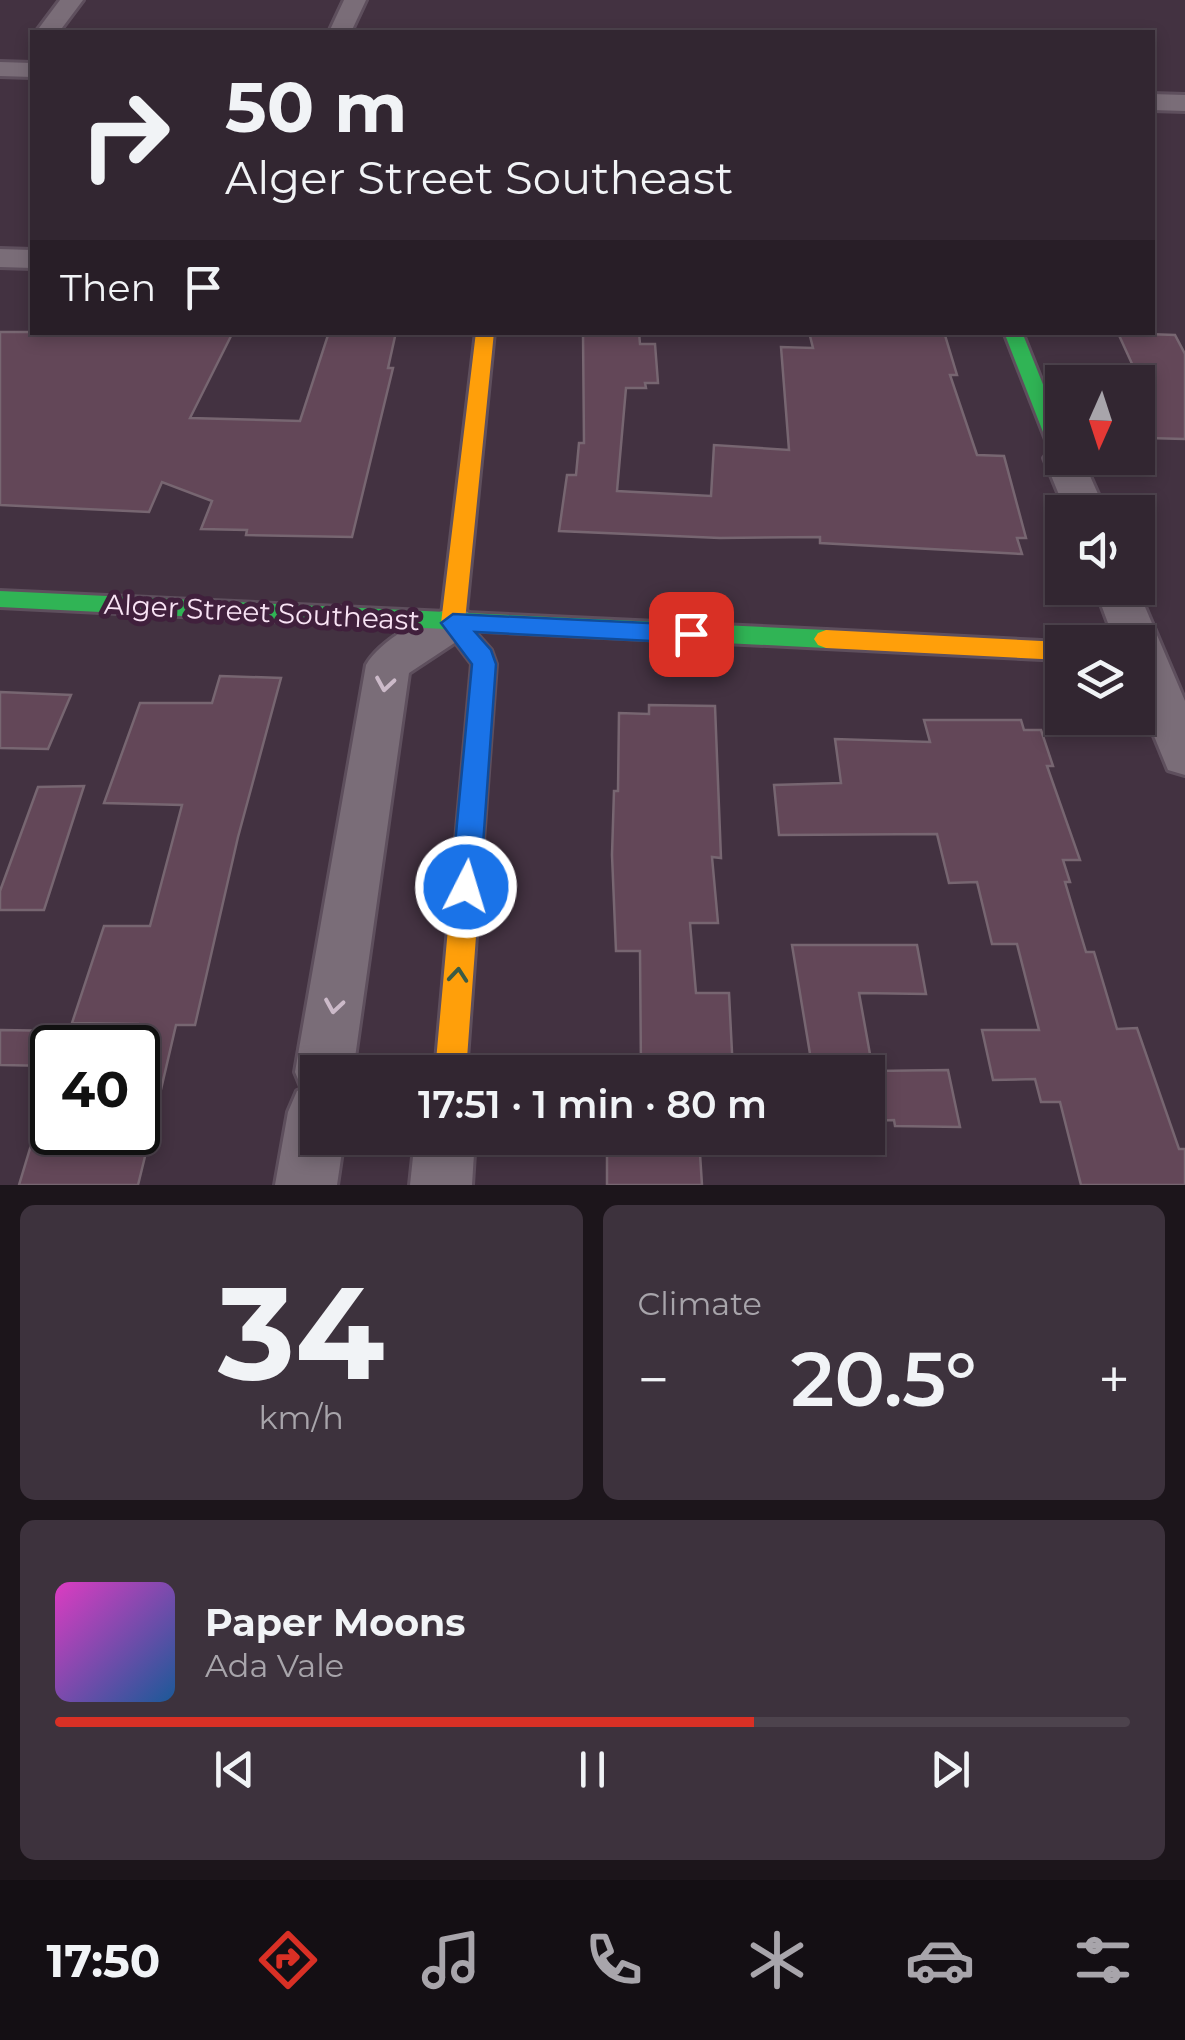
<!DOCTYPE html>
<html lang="en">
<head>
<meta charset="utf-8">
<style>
	body { margin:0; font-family:Montserrat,sans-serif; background:#3d323d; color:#f1f3f6; height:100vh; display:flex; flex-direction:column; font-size:38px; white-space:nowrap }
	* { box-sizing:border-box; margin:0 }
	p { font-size:32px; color:#a8a5ab }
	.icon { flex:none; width:55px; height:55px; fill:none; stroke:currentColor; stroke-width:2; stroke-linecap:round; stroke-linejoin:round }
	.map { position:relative; height:1185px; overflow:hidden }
	.sheet { display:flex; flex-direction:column; gap:20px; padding:20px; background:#1c151b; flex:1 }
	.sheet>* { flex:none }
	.guide { position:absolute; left:30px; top:30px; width:1125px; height:305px; border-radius:0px; box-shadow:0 5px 15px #0003,0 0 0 2px #4d434d; background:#322631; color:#f1f3f6; overflow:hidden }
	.needle { width:65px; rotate:183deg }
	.buttons { position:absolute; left:1045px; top:365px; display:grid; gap:20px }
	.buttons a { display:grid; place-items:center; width:110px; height:110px; border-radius:0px; background:#322631; box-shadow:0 5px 15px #0003,0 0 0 2px #4d434d; font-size:50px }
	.speed { position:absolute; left:30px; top:1025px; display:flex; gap:20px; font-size:50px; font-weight:700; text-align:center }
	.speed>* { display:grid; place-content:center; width:130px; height:130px; border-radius:50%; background:#322631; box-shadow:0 5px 15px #0003,0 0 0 2px #4d434d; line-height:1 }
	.speed .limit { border:5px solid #111; border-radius:15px; background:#fff; color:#111 }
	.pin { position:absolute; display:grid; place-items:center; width:85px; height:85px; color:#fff; margin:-42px; border-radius:20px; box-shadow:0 5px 15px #0006 }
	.me { position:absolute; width:110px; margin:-55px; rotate:5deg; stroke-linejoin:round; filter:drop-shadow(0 0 8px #0008) }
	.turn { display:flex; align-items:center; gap:35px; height:210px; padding:0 30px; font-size:45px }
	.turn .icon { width:130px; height:130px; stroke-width:2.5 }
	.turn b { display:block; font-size:70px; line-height:85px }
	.then { display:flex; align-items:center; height:95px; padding:0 30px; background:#0003; gap:20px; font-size:38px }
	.big { font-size:75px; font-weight:600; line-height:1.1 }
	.sheet .widget { flex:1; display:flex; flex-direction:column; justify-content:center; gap:15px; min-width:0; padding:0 35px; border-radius:15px; background:#3d323d }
	.sheet .dial { align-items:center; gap:0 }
	.dial b { font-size:130px; line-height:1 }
	.song { display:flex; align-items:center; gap:30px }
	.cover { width:120px; height:120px; border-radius:15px; background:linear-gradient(135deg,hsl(310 70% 55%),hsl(210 70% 35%)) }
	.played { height:10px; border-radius:5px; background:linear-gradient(90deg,#d93025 65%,#4d434d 65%) }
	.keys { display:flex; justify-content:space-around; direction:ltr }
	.heat { display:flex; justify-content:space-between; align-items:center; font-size:55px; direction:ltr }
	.sheet .tiles { flex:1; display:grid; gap:20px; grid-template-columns:1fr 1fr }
	.widget:last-child { grid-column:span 2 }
	.trip { position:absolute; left:300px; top:1055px; width:585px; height:100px; border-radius:0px; background:#322631; box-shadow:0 5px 15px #0003,0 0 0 2px #4d434d; font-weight:600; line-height:100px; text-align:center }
	.menu { display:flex; height:160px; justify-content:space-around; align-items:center; background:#140f14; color:#a8a5ab }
	.menu .icon { width:70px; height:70px }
	.menu .active { color:#d93025 }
	.menu b { font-size:45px; color:#f1f3f6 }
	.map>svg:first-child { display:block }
	.building { fill:#634758; stroke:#776671; stroke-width:2.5 }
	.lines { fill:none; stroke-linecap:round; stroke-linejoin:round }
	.street-casing { stroke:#5e4f5d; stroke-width:6 }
	.fast-casing { stroke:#5e4f5d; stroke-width:6 }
	.slow-casing { stroke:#5e4f5d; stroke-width:6 }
	.street { fill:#7a6d78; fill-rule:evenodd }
	.fast { fill:#30b455; fill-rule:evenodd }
	.slow { fill:#ff9f0a; fill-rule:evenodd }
	.oneway { stroke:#ccbac9 }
	.oneway2 { stroke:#3a5b46 }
	.route { fill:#1a73e8; stroke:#114b97; stroke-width:2.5 }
	.labels { text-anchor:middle; stroke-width:10; stroke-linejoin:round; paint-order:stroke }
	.street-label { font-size:28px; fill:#f8e3f4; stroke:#40203c }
</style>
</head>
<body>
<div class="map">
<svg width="1185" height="1185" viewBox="0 0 1185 1185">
	<rect width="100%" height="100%" fill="#433241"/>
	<g class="building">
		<path d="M0,332H233L190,418L300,421L329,332H396L388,368H393L352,537L246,535L247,530L201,529L212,501L162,482L149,512L0,505Z"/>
		<path d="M583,332H639L640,344H655L658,383H645L646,388H626L617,491L711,496L714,445L789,450L781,347L813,348L809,332H944L957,375H950L977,455L1004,456L1026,538H1017L1022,554L820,543V537L720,538L559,531L567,475H576L579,443H584Z"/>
		<path d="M1118,333L1175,335L1185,354V439L1147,438L1138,417V382H1122L1114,366H1133Z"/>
		<path d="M220,676L281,678L238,837L195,1025H176L152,1128L138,1126V1024L72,1023L104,926H150L182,805L104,803L140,703H212Z"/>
		<path d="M0,692L71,695L48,749L0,748Z"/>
		<path d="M649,705L715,706L721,858L712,857L718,923H690L696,993H729L733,1072H641L640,951H616L612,855L614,791H618L619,713L649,714Z"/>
		<path d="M924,720H1021L1024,730H1041L1053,766H1047L1080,860H1063L1070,882H1065L1086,952H1094L1117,1029L1137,1028L1179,1149H1185V1185H1081L1060,1102H1041L1035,1079L993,1080L982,1030H1039L1017,944H992L977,882L949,883L937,834L779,835L774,785L841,783L835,739L930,742Z"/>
		<path d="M84,786L44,910H0V891L38,787Z"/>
		<path d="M792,945H917L926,994L859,993L873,1071L948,1070L960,1127L895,1126L894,1120L868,1121V1072H813Z"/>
		<path d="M0,1030L63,1031L58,1048H52V1066L0,1065Z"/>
		<path d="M35,1132H151L138,1185H19Z"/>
		<path d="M614,1138H699L702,1185H607V1145H614Z"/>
	</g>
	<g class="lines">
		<g class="street-casing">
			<g id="street">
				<path d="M60,0H83L59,32H36Z"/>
				<path d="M344,0H366L351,32H329Z"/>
				<path d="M0,62L32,63V77L0,76Z"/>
				<path d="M1152,94L1185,95V111L1152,110Z"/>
				<path d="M0,249L32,250V268L0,267Z"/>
				<path d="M1062,446V458H1082L1106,512H1066L1044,458L1050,450Z"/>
				<path d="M1095,588H1137L1185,701V775L1168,770L1138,697V642H1115Z"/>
				<path d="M453,607L468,612L475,623L468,634L409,673L353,1072H318V1138H344L337,1185H275L288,1112L297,1091L302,1089L295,1072L366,665C380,640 425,616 453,607Z"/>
				<path d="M415,1138H475L472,1185H410Z"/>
			</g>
		</g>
		<g class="fast-casing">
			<g id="fast">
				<path d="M1004,332H1022L1062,432V458L1069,459H1055L1052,455Z"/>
				<path d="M0,591L826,630L834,633L838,639L834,645L826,648L0,607Z"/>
			</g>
		</g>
		<g class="slow-casing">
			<g id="slow">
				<path d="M476,332H494L465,621L491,650L496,664L466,1072H435L472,664L441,623Z"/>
				<path d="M826,630L1062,642V660L826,648L818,645L814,639L818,633Z"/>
			</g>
		</g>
		<use href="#street" class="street"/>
		<use href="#fast" class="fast"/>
		<use href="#slow" class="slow"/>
	</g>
	<defs><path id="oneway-chevron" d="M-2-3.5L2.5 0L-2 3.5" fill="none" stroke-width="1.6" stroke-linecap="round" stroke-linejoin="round" transform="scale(2.5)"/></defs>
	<g class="oneway">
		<use href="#oneway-chevron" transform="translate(385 684) rotate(99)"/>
		<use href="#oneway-chevron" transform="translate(334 1006) rotate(99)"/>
	</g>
	<use class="oneway2" href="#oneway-chevron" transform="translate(458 975) rotate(-85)"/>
	<path class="route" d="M453,614L691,625L703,634L691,643L475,632L491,650L496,664L480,887L475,896L466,899L456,896L451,887L472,664L441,623Z"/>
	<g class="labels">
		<g class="street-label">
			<text transform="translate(262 612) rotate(3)" y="10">Alger Street Southeast</text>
		</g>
	</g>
</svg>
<div class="buttons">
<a><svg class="needle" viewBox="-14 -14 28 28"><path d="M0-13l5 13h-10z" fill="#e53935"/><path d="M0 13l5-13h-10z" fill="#a8a5ab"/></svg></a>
<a><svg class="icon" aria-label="sound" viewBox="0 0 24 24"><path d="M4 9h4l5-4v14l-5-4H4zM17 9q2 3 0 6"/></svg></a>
<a><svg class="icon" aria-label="layers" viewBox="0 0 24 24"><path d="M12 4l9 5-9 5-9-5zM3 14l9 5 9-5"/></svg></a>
</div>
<div class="speed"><div class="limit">40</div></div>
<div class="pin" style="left:691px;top:634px;background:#d93025"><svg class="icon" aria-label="arrive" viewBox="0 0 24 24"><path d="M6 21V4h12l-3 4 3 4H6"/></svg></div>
<svg class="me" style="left:466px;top:887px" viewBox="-20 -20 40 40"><circle r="17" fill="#1a73e8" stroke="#fff" stroke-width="3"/><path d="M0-11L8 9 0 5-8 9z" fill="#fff"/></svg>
<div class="trip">17:51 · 1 min · 80 m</div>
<div class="guide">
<div class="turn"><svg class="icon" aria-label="right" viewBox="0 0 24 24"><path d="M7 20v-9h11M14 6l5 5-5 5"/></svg><div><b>50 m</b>Alger Street Southeast</div></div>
<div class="then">Then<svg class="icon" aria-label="arrive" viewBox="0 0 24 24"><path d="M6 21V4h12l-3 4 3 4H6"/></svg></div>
</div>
</div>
<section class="sheet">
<div class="tiles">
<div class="widget dial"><b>34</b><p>km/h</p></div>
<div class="widget"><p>Climate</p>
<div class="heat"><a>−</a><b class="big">20.5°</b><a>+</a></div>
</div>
<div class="widget">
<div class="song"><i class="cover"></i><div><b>Paper Moons</b><p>Ada Vale</p></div></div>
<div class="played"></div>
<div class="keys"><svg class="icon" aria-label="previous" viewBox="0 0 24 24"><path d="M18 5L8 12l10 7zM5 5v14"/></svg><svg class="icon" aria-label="pause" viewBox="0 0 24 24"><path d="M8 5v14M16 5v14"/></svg><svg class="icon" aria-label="next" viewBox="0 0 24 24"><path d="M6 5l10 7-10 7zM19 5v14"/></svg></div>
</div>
</div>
</section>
<nav class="menu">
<b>17:50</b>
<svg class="icon active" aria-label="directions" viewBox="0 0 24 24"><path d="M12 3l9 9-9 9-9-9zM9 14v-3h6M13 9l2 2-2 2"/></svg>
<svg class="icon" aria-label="music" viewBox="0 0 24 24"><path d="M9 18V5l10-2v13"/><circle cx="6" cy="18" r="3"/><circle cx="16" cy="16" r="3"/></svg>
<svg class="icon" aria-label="phone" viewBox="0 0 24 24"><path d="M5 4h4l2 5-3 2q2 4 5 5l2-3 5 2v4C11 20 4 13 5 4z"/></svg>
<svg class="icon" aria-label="climate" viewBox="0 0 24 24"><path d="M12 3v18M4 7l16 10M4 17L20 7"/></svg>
<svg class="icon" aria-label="car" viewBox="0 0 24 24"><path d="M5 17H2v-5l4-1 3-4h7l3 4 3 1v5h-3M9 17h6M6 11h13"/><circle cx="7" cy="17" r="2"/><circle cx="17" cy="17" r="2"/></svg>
<svg class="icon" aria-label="filters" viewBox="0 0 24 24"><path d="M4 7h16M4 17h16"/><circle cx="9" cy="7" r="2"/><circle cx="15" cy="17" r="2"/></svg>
</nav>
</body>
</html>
